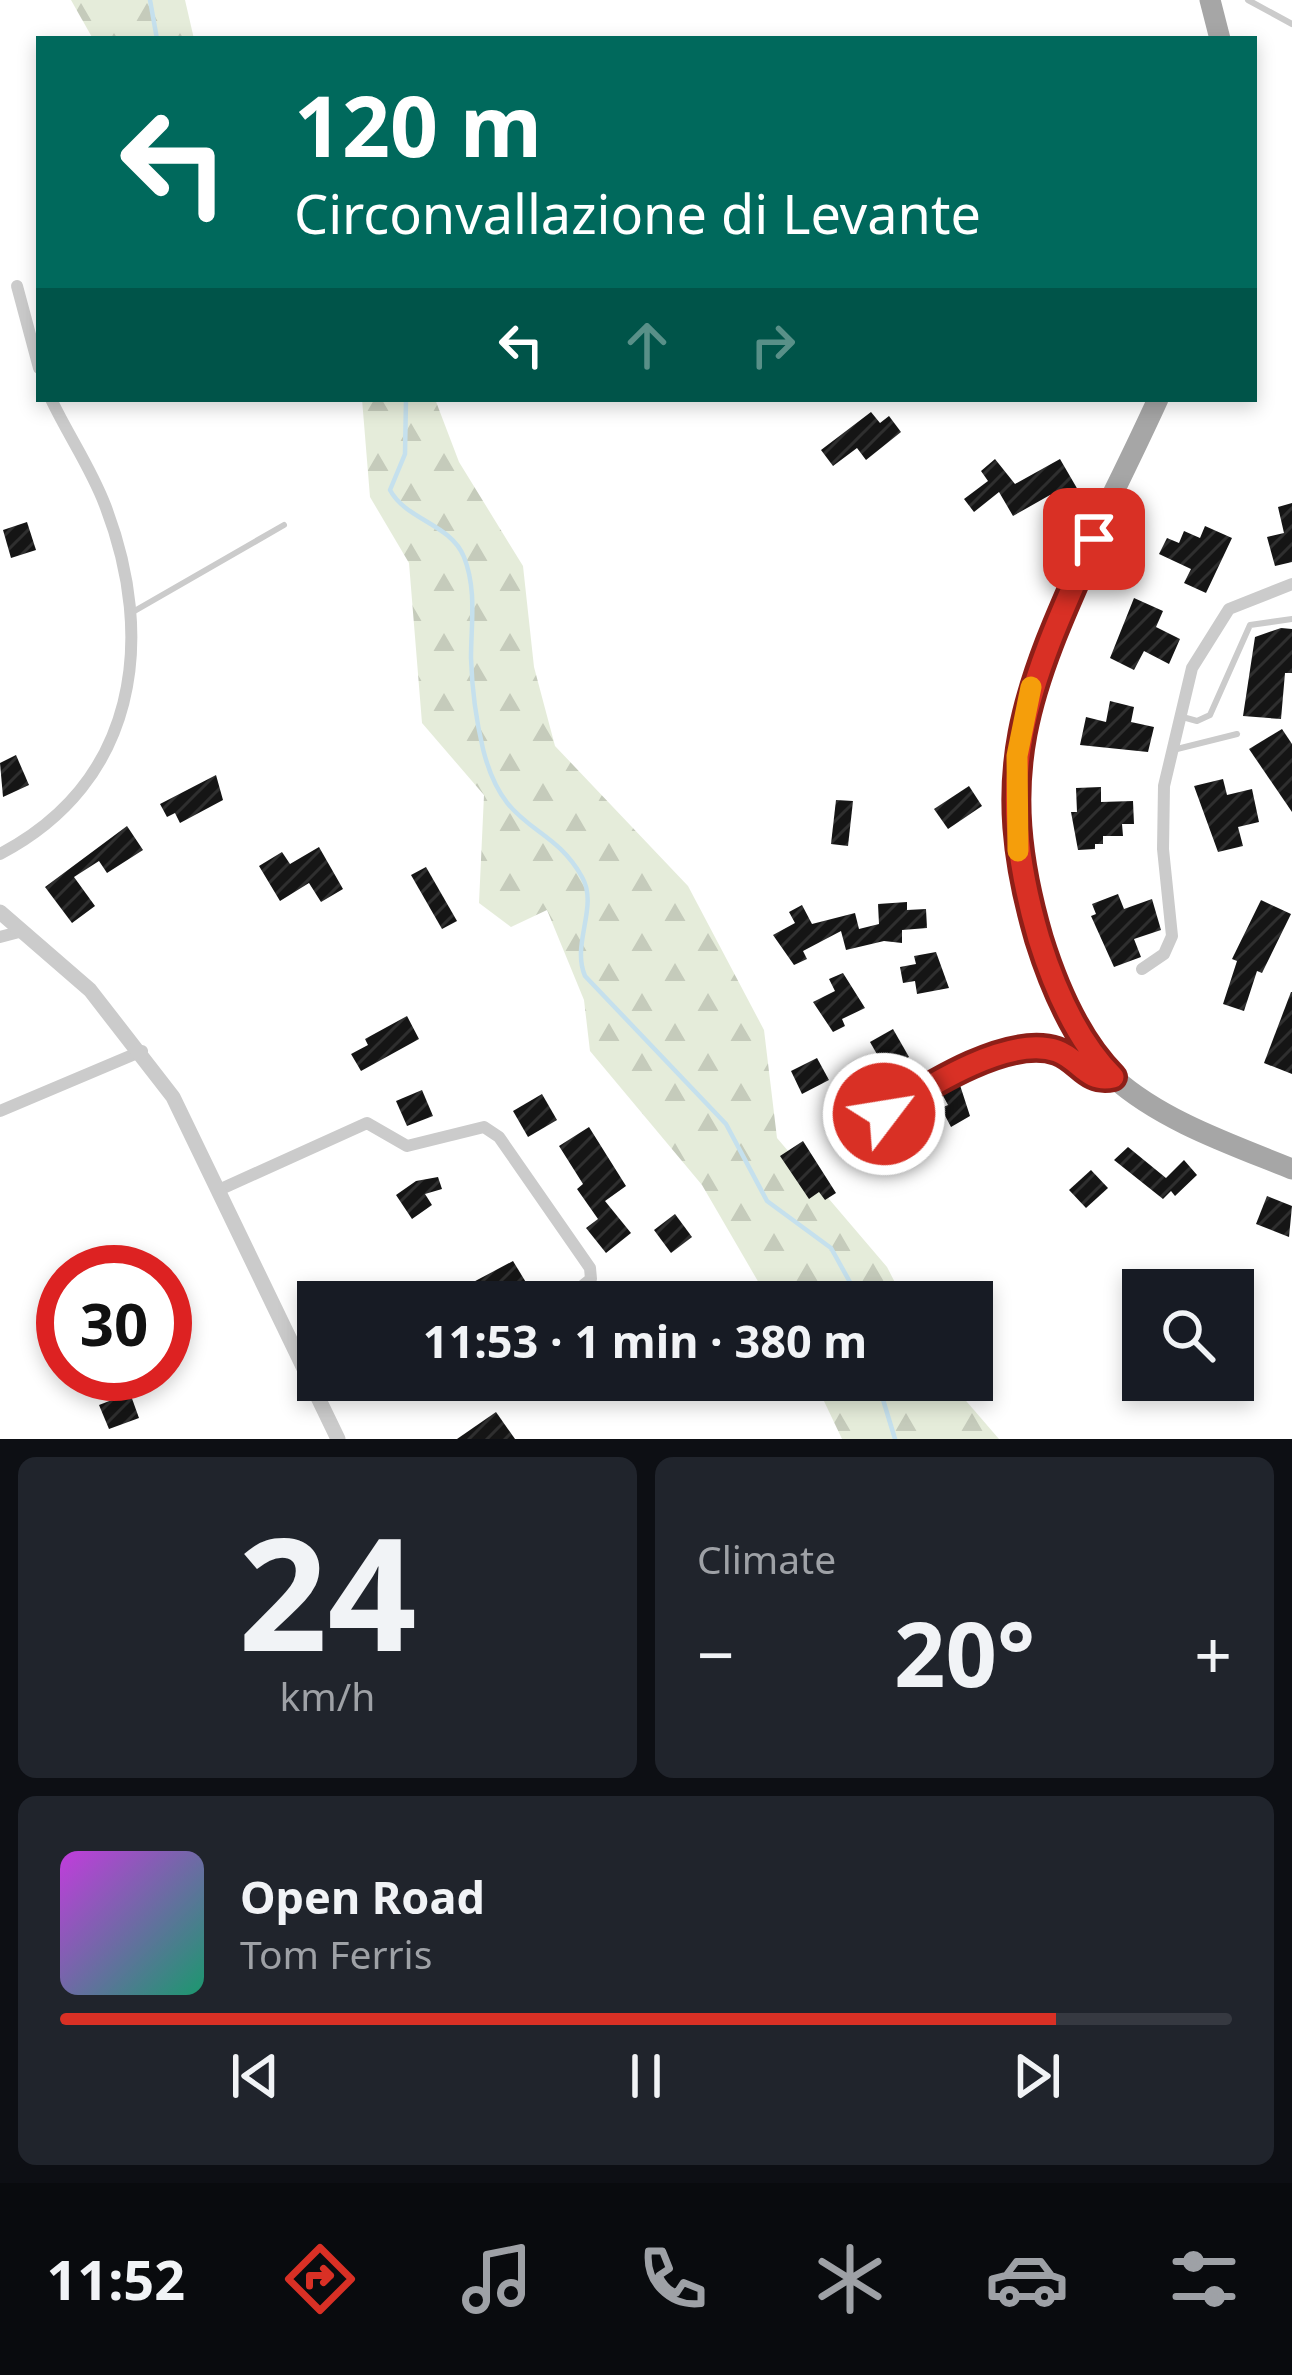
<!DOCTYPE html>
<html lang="en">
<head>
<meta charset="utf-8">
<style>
	body { margin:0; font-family:"Noto Sans",sans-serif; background:#20242c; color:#f1f3f6; height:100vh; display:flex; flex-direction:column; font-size:45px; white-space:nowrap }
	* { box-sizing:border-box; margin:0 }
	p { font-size:39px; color:#9ea1a6 }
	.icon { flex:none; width:66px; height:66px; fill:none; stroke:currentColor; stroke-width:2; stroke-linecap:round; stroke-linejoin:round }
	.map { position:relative; height:1439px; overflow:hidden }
	.panel { display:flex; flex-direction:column; gap:18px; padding:18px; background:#0d0f14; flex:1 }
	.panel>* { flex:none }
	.banner { position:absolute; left:36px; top:36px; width:1221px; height:366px; border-radius:0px; box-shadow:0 6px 18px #0003; background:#00695c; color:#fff; overflow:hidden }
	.buttons { position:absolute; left:1122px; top:1269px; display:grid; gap:24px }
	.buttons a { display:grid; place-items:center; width:132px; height:132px; border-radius:0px; background:#171b24; box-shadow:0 6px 18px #0003; font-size:60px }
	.speed { position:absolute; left:36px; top:1245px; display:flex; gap:24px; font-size:60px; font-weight:700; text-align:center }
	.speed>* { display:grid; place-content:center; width:156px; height:156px; border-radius:50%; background:#171b24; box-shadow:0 6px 18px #0003; line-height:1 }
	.speed .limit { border:18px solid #d22; background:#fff; color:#111 }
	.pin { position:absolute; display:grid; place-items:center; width:102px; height:102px; color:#fff; margin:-51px; border-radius:24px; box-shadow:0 6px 18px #0006 }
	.me { position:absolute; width:132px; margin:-66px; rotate:59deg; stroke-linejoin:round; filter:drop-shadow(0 0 9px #0008) }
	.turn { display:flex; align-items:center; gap:42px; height:252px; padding:0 60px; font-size:54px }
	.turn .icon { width:156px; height:156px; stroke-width:2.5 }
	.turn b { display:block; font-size:84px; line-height:102px }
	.lanes { display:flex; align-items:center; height:114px; padding:0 60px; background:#0003; justify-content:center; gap:60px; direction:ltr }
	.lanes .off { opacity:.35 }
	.big { font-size:90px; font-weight:700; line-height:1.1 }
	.panel .card { flex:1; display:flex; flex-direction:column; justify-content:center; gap:18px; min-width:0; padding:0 42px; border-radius:18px; background:#20242c }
	.panel .dial { align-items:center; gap:0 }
	.dial b { font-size:156px; line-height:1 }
	.song { display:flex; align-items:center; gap:36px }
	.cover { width:144px; height:144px; border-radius:18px; background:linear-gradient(135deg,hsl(290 70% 55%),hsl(160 70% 35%)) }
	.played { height:12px; border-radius:6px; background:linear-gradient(90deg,#d93025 85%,#363941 85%) }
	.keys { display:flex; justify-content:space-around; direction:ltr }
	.heat { display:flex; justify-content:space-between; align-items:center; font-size:66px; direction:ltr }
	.panel .tiles { flex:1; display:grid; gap:18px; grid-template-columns:1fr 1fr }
	.card:last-child { grid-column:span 2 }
	.trip { position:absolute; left:297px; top:1281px; width:696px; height:120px; border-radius:0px; background:#171b24; box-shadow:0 6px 18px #0003; font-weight:700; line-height:120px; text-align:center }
	.tab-bar { display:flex; height:192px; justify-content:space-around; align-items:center; background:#090b0e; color:#9ea1a6 }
	.tab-bar .icon { width:84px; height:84px }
	.tab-bar .on { color:#d93025 }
	.tab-bar b { font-size:54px; color:#f1f3f6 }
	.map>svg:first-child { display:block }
	.forest { fill:url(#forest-firs) }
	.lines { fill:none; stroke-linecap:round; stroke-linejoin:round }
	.stream { stroke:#c5e0ed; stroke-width:4.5 }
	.building { fill:url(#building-hatch) }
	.service { stroke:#cbcbcb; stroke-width:6 }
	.minor { stroke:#cbcbcb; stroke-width:12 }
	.tertiary { stroke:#cbcbcb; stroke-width:15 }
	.primary { stroke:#a6a6a6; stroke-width:21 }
	.route-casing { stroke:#8d1f18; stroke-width:30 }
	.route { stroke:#d93025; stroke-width:21 }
	.slow { stroke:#f59e0b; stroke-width:21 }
</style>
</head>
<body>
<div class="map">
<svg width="1292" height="1439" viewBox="0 0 1292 1439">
	<defs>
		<pattern id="forest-firs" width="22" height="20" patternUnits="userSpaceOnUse" patternTransform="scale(3)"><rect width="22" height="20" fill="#e5ecda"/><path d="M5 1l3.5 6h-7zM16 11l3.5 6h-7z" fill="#c5cbbb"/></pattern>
		<pattern id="building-hatch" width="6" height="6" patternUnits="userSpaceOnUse" patternTransform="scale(3)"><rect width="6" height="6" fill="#151515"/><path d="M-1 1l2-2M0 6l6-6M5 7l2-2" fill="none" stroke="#2f2f2f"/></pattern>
	</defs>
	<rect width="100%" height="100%" fill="#fff"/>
	<g class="forest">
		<path d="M71,0H185L194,39H93Z"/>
		<path d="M362,399H435L459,462L523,566L534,667L555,746L688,886L764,1030L777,1138L887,1267L905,1302H770L702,1185L590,1051L584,1000L547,910L511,927L479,903L484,795L422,723L409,563L370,497Z"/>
		<path d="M814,1380H948L999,1439H842Z"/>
	</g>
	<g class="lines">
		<g class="stream">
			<path d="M150,0L157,39"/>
			<path d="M406,399L405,454L390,490C406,520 451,524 464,557C477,590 471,624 471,658C472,688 476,720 483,749C504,834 550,820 582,877C599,906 571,944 585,976L726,1124L767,1201L831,1248L861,1302"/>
			<path d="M877,1380L895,1439"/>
		</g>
	</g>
	<g class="building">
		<path d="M871,412L880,423L889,416L901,432L866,460L857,448L833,466L821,450Z"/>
		<path d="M995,459L1015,484L1060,459L1078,490L1055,503L1050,495L1013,516L999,492L974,512L964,499L988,481L981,471Z"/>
		<path d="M1292,503V562L1275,566L1267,537L1284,533L1278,507Z"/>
		<path d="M27,522L36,550L11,558L3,530Z"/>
		<path d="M1205,526L1232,538L1206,593L1184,583L1191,569L1159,554L1167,538L1179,543L1184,531L1200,538Z"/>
		<path d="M1134,598L1163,611L1156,627L1180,639L1169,664L1144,651L1134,670L1110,658Z"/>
		<path d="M1281,628L1292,629V673H1285L1281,719L1243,716L1255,637Z"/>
		<path d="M1110,701L1134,707L1131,722L1154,727L1148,752L1080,745L1086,717L1106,722Z"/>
		<path d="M1282,729L1292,744V812L1249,749Z"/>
		<path d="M16,755L29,785L3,797L0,763Z"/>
		<path d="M216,775L223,800L180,823L175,813L167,817L160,804Z"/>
		<path d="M1223,779L1227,795L1252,789L1259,822L1238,827L1243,846L1218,852L1194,786Z"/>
		<path d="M969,786L982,806L948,829L934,809Z"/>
		<path d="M1101,787V802L1133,801L1134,824H1122L1123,836H1103V844H1095V849L1078,850L1071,812H1077L1076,788Z"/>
		<path d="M836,800L853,801L848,846L831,844Z"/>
		<path d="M127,826L143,850L107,873L99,861L74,877L95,906L72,923L45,887Z"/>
		<path d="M319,847L343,889L321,902L309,883L280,901L259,866L282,852L290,864Z"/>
		<path d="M426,867L457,921L442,929L411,875Z"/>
		<path d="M1118,894L1124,909L1152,899L1161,930L1134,939L1141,957L1114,967L1091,916L1096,914L1092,904Z"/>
		<path d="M1261,900L1291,914L1262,973L1257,971L1244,1011L1223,1004L1237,961L1232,959Z"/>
		<path d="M907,902V910L926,909L927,928L902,930V943L884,941L846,950L841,931L803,951L807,959L794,965L773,935L795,923L789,912L802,905L812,924L855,913L859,929L879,924L878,904Z"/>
		<path d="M936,952L949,988L917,994L915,981L903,983L900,967L916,964L914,956Z"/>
		<path d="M843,973L865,1008L842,1019L845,1026L833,1032L813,1002L835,991L829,979Z"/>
		<path d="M1291,992H1292V1074L1264,1063Z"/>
		<path d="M407,1016L419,1039L361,1071L351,1054L368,1045L365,1039Z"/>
		<path d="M893,1029L909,1057L886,1070L870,1042Z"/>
		<path d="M817,1058L829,1080L802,1094L791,1071Z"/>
		<path d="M959,1082L970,1116L951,1127L941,1108L948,1105L941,1092Z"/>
		<path d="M422,1090L433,1116L407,1126L396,1101Z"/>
		<path d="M542,1094L557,1120L528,1137L513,1111Z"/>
		<path d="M589,1127L626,1186L605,1201L631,1233L606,1253L586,1228L598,1219L577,1189L583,1184L559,1146Z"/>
		<path d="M882,1127L903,1154L887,1167L866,1140Z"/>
		<path d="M803,1141L836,1193L825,1200L819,1192L809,1199L780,1156Z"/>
		<path d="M1128,1147L1166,1178L1184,1160L1197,1175L1175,1196L1171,1191L1163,1199L1114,1160Z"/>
		<path d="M1091,1170L1108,1188L1086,1208L1069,1190Z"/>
		<path d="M438,1177L442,1189L425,1194L432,1205L412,1219L396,1195L416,1181Z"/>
		<path d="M1267,1196L1292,1206L1289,1237L1256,1224Z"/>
		<path d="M675,1214L692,1237L671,1253L654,1230Z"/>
		<path d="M513,1261L527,1284L497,1302H471L462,1288Z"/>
		<path d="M130,1393L139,1418L109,1429L99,1405Z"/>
		<path d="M496,1412L515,1439H457Z"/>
	</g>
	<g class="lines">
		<g class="service">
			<path d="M1248,0L1292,24"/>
			<path d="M131,613L284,525"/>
			<path d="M1179,716L1197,721L1210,715L1250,625L1292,619"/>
			<path d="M1173,750L1237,734"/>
		</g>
		<g class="minor">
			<path d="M17,286L39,368"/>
			<path d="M0,854C137,782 157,640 105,505C91,468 68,435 51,399"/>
			<path d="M0,937L19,932"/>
			<path d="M1142,969L1164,954L1172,936L1163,849L1164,786L1192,668L1229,609L1292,584"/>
			<path d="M0,1111L142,1051"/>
			<path d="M884,1114C924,1089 1006,1035 1056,1051C1079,1058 1086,1082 1112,1078"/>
			<path d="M221,1189L367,1123L407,1146L484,1127L499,1137L590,1268L591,1279L575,1292"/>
		</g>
		<path class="tertiary" d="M0,912L90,990L173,1097L338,1439"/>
		<g class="primary">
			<path d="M1210,0L1220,39"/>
			<path d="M1158,399C1070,593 973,722 1040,943C1054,988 1078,1045 1114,1078C1162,1121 1233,1145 1292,1169"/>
		</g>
	</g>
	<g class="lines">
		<g class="route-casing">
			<path id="route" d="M884,1114C924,1089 1008,1034 1057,1051C1080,1059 1086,1083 1113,1077C1078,1042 1054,987 1039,939C990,771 1026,691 1094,539"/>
		</g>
		<use href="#route" class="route"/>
		<path class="slow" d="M1018,851L1017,756L1031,687"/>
	</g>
</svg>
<div class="buttons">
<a><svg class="icon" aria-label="search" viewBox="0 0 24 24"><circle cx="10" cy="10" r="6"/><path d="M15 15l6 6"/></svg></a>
</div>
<div class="speed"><div class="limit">30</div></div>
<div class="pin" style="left:1094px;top:539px;background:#d93025"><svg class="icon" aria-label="arrive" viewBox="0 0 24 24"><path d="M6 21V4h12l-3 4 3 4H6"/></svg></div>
<svg class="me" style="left:884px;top:1114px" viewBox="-20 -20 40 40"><circle r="17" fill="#d93025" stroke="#fff" stroke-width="3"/><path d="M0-11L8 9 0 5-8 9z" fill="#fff"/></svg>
<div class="trip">11:53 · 1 min · 380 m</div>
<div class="banner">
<div class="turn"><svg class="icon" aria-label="left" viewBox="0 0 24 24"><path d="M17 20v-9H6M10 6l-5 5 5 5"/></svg><div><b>120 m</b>Circonvallazione di Levante</div></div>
<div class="lanes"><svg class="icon" aria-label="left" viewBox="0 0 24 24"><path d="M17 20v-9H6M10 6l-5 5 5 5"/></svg><svg class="icon off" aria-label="ahead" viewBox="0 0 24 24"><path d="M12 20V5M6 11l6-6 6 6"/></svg><svg class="icon off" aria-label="right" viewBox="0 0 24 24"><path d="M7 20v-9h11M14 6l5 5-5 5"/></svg></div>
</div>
</div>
<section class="panel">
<div class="tiles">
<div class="card dial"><b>24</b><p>km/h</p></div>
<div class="card"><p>Climate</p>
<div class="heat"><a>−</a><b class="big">20°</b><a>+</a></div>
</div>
<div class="card">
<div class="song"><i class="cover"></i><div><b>Open Road</b><p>Tom Ferris</p></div></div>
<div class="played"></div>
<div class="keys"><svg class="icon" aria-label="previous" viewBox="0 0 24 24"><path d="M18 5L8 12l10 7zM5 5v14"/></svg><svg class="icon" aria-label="pause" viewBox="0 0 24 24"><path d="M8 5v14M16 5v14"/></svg><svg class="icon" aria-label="next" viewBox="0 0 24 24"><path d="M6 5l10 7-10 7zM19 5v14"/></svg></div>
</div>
</div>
</section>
<nav class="tab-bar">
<b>11:52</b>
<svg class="icon on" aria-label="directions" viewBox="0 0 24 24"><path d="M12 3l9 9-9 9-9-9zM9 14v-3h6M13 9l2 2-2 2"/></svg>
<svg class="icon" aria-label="music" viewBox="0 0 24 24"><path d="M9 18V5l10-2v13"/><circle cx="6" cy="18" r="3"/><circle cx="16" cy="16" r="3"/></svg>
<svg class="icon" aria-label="phone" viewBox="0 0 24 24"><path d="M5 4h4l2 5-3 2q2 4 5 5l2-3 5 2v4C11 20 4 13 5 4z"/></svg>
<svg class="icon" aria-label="climate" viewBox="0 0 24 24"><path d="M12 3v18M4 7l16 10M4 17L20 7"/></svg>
<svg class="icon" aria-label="car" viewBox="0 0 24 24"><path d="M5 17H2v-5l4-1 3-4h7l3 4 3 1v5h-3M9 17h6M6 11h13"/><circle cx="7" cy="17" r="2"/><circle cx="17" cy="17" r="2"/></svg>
<svg class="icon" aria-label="filters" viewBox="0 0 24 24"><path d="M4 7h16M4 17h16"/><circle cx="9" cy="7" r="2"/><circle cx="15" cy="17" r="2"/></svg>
</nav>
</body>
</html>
